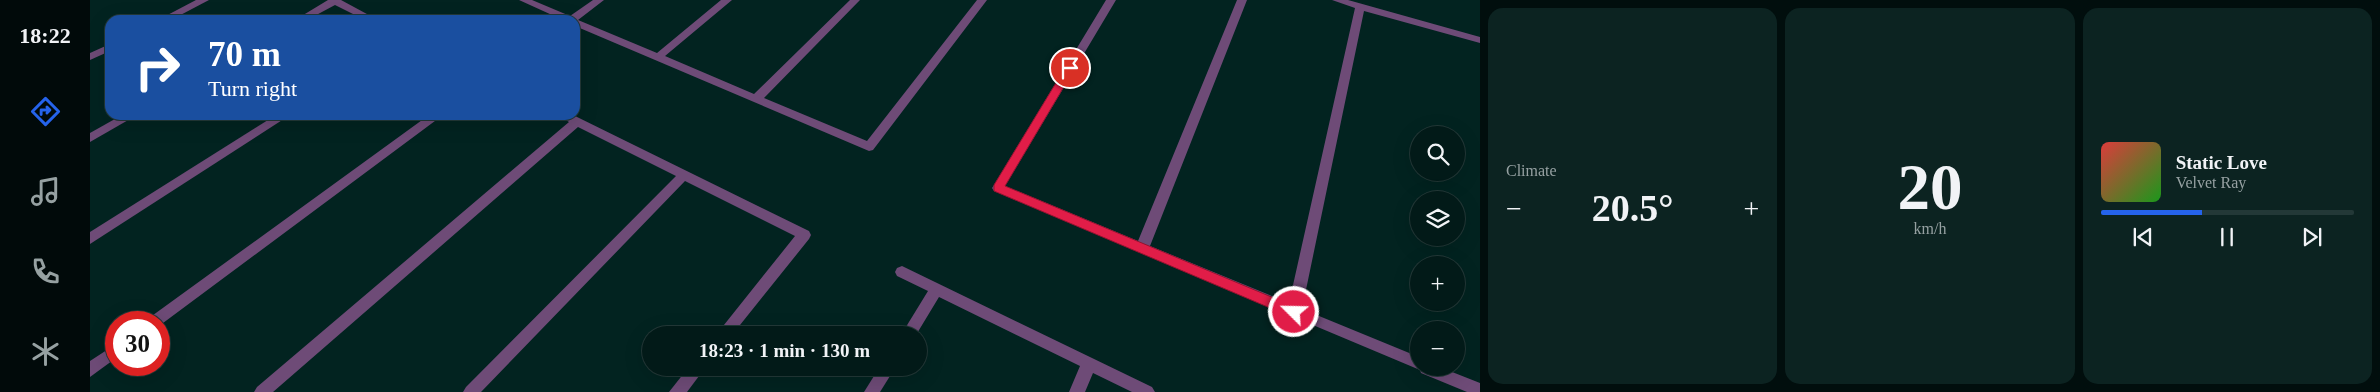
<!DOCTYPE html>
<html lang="en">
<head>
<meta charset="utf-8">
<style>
	body { margin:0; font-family:"Times New Roman",serif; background:#0c2321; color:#f1f3f6; height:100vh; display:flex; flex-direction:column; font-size:19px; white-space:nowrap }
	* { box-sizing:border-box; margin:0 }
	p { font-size:16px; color:#96a1a2 }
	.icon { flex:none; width:28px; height:28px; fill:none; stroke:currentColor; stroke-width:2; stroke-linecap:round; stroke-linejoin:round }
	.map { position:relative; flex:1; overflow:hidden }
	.details { display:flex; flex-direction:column; gap:8px; padding:8px; background:#010e0d; width:900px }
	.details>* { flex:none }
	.banner { position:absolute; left:15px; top:15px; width:475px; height:105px; border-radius:15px; box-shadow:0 5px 20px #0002,0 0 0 1px #233837; background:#1a4fa0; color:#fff; overflow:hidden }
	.controls { position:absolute; left:1320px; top:126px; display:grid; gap:10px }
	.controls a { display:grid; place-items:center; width:55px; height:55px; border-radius:50%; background:#021a18; box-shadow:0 5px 20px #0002,0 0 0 1px #233837; font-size:25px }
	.speed { position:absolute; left:15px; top:311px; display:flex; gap:10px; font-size:25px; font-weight:700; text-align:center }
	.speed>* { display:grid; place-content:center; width:65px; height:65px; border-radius:50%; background:#021a18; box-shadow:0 5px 20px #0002,0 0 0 1px #233837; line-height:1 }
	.speed .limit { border:8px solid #d22; background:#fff; color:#111 }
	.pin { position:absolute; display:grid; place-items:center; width:42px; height:42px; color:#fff; margin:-21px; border:2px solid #fff; border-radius:50%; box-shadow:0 1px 5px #0007 }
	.me { position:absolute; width:55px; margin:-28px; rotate:293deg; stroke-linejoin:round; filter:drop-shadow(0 0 4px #0008) }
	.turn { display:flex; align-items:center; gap:18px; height:105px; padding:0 20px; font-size:22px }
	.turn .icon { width:65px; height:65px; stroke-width:2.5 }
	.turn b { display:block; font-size:35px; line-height:42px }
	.big { font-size:38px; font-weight:700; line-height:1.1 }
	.details .card { flex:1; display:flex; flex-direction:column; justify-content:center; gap:8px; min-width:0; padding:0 18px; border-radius:15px; background:#0c2321 }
	.details .dial { align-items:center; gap:0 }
	.dial b { font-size:65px; line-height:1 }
	.song { display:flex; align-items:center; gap:15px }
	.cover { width:60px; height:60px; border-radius:8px; background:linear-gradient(135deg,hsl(0 70% 55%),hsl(120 70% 35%)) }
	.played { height:5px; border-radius:2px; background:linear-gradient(90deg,#2563eb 40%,#233837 40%) }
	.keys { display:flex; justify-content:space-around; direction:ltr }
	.heat { display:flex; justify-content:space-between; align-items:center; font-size:28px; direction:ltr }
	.details .tiles { flex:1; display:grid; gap:8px; grid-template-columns:repeat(3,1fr) }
	.trip { position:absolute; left:552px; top:326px; width:285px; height:50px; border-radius:25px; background:#021a18; box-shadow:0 5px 20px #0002,0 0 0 1px #233837; font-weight:700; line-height:50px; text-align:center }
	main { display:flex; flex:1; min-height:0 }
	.tabs { display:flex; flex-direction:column; width:90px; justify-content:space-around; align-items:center; background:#010a0a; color:#96a1a2 }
	.tabs .icon { width:35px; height:35px }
	.tabs .selected { color:#2563eb }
	.tabs b { font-size:22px; color:#f1f3f6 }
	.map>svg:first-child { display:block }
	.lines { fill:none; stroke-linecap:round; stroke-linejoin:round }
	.minor { fill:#6e4b77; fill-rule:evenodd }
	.route { fill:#e11d48; stroke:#92132f }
</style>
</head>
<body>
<main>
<nav class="tabs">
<b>18:22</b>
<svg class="icon selected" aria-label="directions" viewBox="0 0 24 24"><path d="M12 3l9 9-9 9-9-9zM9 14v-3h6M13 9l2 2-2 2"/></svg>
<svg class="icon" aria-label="music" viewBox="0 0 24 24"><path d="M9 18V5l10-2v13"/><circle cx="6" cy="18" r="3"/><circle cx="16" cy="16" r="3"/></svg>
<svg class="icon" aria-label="phone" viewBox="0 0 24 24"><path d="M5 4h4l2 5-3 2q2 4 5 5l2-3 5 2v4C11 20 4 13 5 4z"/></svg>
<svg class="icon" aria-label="climate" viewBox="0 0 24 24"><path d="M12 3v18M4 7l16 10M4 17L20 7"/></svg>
</nav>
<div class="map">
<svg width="1390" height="392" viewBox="0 0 1390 392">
	<rect width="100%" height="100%" fill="#022320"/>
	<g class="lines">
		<g class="minor">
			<path d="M106,0H119L81,20H68Z"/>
			<path d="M238,0H251L288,20H275L245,5L217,20H205Z"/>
			<path d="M429,0H442L480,16L503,0H514L488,20L567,53L631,0H642L575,56L664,94L760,0H770L674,98L777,141L887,0H897L783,150L779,151L485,26V20H473Z"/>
			<path d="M1016,0H1026L915,186L1048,241L1147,0H1157L1060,246L1199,303L1265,8L1242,0H1258L1390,37V43L1274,11L1212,309L1329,357V368H1352L1390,383V392H1377L1331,373L1330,370L904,191L902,188L904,185Z"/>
			<path d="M20,44V51L0,60V53Z"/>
			<path d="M32,115H47L0,142V133Z"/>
			<path d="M186,115H200L0,244V232Z"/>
			<path d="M339,115H353L69,326V322H57L59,318Z"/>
			<path d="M468,115H483L719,231L721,235L719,239L642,335H626L705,236L595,181L391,392H373L376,387L586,176L488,127L183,392H164L167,387L479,122Z"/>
			<path d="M812,266L1062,387L1065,392H1042L1003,373L995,392H979L990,366L849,297L826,335H811L838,291L807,276L805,272L807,268Z"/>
			<path d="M26,344V358L0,377V361Z"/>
			<path d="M598,368H615L597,392H579Z"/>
			<path d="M789,368H805L790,392H774Z"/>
		</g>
	</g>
	<path class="route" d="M980,65L985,68L915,186L1208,308L1210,312L1208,316H1199L904,191V185L975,68Z"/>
</svg>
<div class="controls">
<a><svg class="icon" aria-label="search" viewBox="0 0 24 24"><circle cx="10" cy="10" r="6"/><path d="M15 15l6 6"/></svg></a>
<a><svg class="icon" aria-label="layers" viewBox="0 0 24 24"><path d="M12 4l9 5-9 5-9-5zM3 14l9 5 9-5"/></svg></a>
<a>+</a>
<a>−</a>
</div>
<div class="speed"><div class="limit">30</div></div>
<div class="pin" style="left:980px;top:68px;background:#d93025"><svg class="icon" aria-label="arrive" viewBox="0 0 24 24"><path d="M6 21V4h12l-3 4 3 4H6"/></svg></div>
<svg class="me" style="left:1204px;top:312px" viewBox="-20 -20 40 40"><circle r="17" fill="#e11d48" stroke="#fff" stroke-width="3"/><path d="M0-11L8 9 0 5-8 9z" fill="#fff"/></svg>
<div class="trip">18:23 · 1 min · 130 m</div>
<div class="banner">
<div class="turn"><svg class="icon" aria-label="right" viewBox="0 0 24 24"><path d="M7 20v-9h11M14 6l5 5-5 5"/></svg><div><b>70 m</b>Turn right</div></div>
</div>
</div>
<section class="details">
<div class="tiles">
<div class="card"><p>Climate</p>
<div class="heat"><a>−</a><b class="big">20.5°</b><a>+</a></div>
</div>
<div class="card dial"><b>20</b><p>km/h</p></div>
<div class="card">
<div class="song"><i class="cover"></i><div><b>Static Love</b><p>Velvet Ray</p></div></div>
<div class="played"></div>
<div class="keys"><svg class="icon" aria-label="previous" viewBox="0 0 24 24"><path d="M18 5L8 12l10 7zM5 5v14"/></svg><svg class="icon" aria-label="pause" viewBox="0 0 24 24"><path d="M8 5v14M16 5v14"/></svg><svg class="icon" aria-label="next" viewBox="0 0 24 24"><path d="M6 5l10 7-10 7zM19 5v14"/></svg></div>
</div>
</div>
</section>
</main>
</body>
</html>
